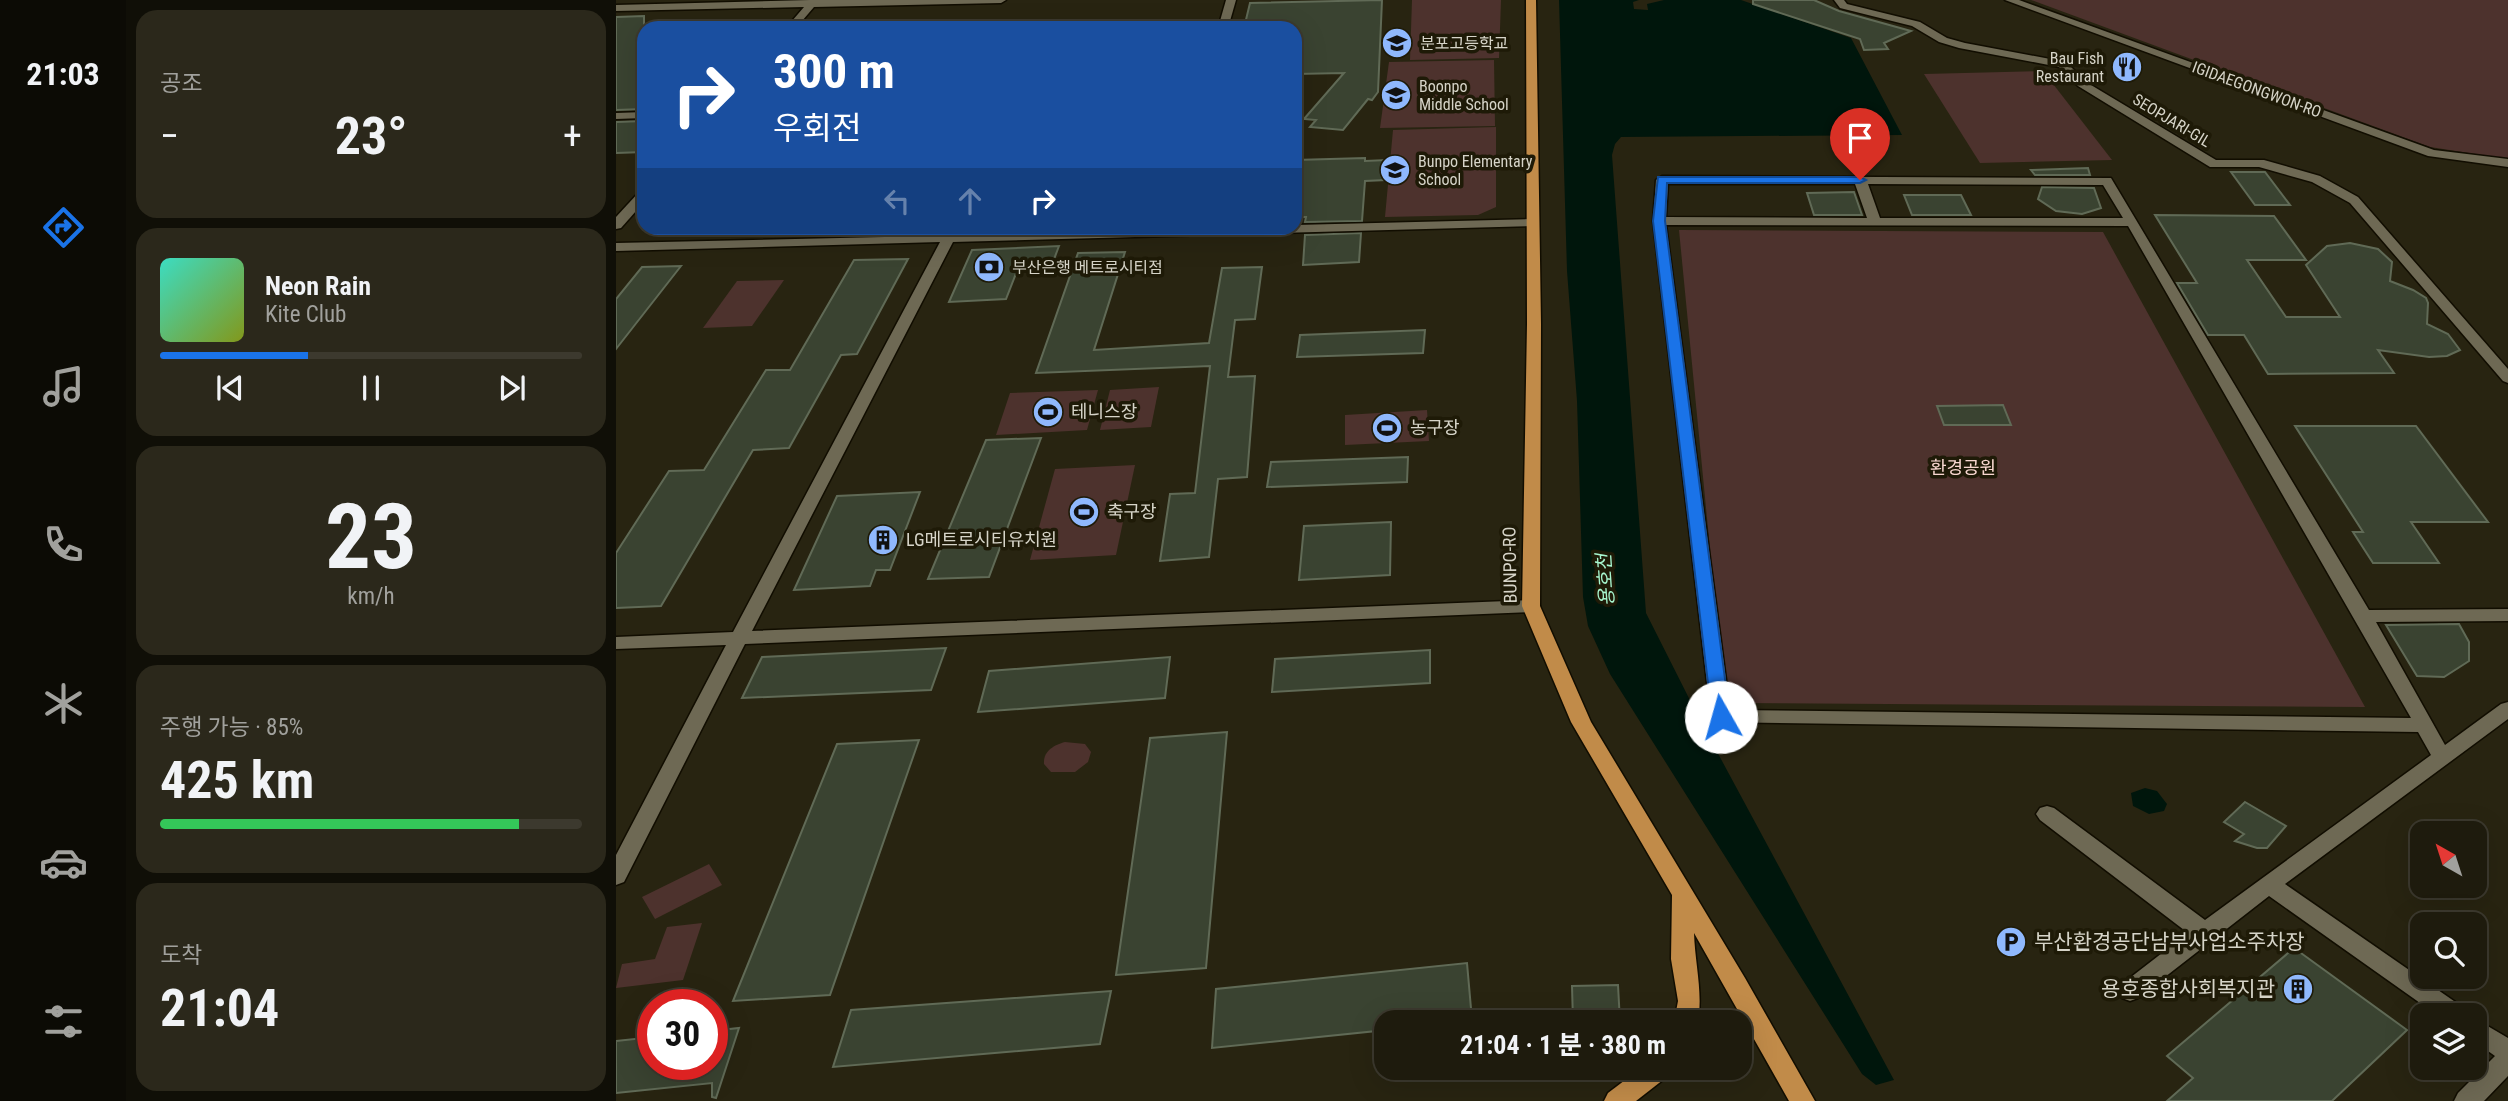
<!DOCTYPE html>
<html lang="ko">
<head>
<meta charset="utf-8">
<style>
	body { margin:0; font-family:"Roboto Condensed","Noto Sans KR",sans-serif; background:#2b281b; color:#f1f3f6; height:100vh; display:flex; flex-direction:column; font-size:26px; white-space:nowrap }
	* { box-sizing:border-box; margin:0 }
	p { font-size:23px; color:#a1a19d }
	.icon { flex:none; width:38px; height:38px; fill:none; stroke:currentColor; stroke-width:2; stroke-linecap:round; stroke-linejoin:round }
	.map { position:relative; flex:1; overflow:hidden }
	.sheet { display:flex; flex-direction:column; gap:10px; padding:10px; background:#100f07; width:490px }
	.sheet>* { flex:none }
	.hud { position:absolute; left:21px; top:21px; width:665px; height:214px; border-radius:21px; box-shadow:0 7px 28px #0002,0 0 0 2px #3c392e; background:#1a4fa0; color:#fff; overflow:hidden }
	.needle { width:46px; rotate:321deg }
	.controls { position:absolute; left:1794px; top:821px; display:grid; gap:14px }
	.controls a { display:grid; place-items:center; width:77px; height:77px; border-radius:14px; background:#1e1b0d; box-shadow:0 7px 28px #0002,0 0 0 2px #3c392e; font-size:35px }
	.speed { position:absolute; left:21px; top:989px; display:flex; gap:14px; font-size:35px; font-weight:700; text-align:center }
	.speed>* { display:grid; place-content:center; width:91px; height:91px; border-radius:50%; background:#1e1b0d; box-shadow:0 7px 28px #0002,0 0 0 2px #3c392e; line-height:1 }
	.speed .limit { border:10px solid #d22; background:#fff; color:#111 }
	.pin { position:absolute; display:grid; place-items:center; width:60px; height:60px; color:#fff; margin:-72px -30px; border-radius:50% 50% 50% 0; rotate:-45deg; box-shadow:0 0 7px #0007 }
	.pin .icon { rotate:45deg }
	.me { position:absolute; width:77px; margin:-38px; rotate:353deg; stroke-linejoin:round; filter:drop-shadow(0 0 5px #0008) }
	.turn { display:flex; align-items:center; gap:24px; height:147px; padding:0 21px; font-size:32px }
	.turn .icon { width:91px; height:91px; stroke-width:2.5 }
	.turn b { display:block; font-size:49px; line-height:60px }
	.lanes { display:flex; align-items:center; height:66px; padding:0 21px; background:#0003; justify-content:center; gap:35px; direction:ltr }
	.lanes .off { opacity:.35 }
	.big { font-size:52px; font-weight:700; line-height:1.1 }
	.sheet .card { flex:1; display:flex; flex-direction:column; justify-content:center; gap:10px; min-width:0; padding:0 24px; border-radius:21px; background:#2b281b }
	.sheet .dial { align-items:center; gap:0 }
	.dial b { font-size:91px; line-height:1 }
	.song { display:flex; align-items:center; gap:21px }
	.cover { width:84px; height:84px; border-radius:10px; background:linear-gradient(135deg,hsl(170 70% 55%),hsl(70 70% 35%)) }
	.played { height:7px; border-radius:4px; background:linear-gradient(90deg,#1a73e8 35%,#3c392e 35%) }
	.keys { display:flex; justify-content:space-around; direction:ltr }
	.heat { display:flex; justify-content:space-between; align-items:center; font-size:38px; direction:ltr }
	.charge { height:10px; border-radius:5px; background:linear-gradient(90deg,#34c759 85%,#3c392e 0) }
	.trip { position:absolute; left:758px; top:1010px; width:378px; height:70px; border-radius:21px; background:#1e1b0d; box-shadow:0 7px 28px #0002,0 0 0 2px #3c392e; font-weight:700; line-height:70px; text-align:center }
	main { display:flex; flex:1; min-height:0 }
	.tab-bar { display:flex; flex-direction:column; width:126px; justify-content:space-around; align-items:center; background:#0c0b05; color:#a1a19d }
	.tab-bar .icon { width:49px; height:49px }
	.tab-bar .on { color:#1a73e8 }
	.tab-bar b { font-size:32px; color:#f1f3f6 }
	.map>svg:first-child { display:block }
	.green { fill:#4d322d }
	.water { fill:#00160c }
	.building { fill:#3a4331; stroke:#606a56; stroke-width:2 }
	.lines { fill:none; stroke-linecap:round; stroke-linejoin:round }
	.minor-casing { stroke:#110d00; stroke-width:3 }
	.major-casing { stroke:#110d00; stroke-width:3 }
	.minor { fill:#6e6954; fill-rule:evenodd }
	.major { fill:#c18b49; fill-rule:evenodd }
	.route { fill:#1a73e8; stroke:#114b97; stroke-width:2 }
	.labels { text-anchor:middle; stroke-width:7; stroke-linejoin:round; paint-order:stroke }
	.far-poi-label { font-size:16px; fill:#d6d4c8; stroke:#1e1a07; text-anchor:start }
	.far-street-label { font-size:16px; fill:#d6d4c8; stroke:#1e1a07 }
	.poi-label { font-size:18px; fill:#d6d4c8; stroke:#1e1a07; text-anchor:start }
	.park-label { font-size:18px; fill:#f8d7d0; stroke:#1e1a07 }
	.street-label { font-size:18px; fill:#d6d4c8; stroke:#1e1a07 }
	.water-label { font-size:19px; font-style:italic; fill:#a7f6cf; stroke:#1e1a07 }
	.near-poi-label { font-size:21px; fill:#d6d4c8; stroke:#1e1a07; text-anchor:start }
</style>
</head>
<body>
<main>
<nav class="tab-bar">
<b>21:03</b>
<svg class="icon on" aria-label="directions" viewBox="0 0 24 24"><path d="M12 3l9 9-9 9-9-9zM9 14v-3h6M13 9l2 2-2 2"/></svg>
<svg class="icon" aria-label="music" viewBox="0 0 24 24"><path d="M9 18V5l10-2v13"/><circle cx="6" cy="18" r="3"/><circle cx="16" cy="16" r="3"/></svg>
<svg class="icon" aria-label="phone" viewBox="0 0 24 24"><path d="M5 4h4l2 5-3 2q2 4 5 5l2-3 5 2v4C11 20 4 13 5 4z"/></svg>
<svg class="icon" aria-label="climate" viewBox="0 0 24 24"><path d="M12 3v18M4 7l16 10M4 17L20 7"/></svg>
<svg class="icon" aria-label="car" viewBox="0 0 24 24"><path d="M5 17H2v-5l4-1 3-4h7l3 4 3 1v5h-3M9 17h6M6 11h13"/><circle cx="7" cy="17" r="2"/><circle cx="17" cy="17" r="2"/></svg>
<svg class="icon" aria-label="filters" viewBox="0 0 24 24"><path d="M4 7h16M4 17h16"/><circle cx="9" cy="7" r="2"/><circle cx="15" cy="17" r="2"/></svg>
</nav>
<section class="sheet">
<div class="card"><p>공조</p>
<div class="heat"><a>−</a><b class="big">23°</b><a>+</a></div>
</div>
<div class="card">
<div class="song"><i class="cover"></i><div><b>Neon Rain</b><p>Kite Club</p></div></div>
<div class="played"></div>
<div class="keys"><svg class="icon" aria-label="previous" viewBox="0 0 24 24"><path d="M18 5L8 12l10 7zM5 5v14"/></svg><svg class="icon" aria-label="pause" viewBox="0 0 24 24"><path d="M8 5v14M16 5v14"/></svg><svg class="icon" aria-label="next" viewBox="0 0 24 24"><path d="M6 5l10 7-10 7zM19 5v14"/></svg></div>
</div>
<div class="card dial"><b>23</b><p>km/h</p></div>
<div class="card"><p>주행 가능 · 85%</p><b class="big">425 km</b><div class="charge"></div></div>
<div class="card"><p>도착</p><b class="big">21:04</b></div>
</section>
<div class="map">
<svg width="1892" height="1101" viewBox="0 0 1892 1101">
	<rect width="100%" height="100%" fill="#282411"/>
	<g class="green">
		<path d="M796,0H885L883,58L794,60Z"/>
		<path d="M1415,0H1892V159L1814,147Z"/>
		<path d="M878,60L879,126L764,128L773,62Z"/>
		<path d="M1427,71L1496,160L1364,163L1308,74Z"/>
		<path d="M880,127V207L862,215L769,217L777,130Z"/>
		<path d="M1063,230L1487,232L1749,707L1109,703Z"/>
		<path d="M168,280L136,326L87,328L121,281Z"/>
		<path d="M543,387L535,427L484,430L494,390Z"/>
		<path d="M482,390L471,430L380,435L394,393Z"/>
		<path d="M811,410L813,441L729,445V415Z"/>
		<path d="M519,465L500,555L414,560L439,469Z"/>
		<path d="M449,742L469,744L475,752L472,762L459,772H435L428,764C427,751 438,745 449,742Z"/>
		<path d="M93,864L106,885L39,919L26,897Z"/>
		<path d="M86,923L67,980L0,988L6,964L39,959L51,927Z"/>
	</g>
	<g class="water">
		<path d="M943,0H1023L1017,2L1018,9L1032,10L1031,4L1048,0H1125L1235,38L1286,135L1005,137L999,144L996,155L1030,613L1085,722L1278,1080L1260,1085L1246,1074L994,674L972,626L967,597L961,401L951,271Z"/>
		<path d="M1529,788L1541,791L1551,804L1548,811L1533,814L1517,806L1515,793Z"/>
	</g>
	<g class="building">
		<path d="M766,0L762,92L756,100L752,99L727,130L694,127L700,120L688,119L728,73L679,74V28H628L634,3Z"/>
		<path d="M1137,0H1198L1223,11L1295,31L1268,43L1272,49L1248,50L1244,39L1137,4Z"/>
		<path d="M28,16V109L0,110V17Z"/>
		<path d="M28,121V152L0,153V122Z"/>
		<path d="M749,158V161L771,160L770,180L749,181L746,221L689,222L690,217H683L686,183H679V160Z"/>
		<path d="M1472,168L1474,175H1419L1415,170Z"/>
		<path d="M1615,172H1649L1674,205H1639Z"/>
		<path d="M1426,187L1478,188L1485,208L1466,214L1440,211L1422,199Z"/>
		<path d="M1238,192L1246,215H1198L1191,193Z"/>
		<path d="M1288,195H1345L1355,215H1296Z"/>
		<path d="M1539,215L1658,216L1690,260H1631L1670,317H1724L1690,265L1711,246L1734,243L1762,249L1776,262L1774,281L1797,290L1810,298L1812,303L1811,324L1832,334L1844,350L1831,356L1813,357L1762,350L1778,373L1652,374L1628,335H1592L1561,283H1581Z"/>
		<path d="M745,233L743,262L687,265L689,235Z"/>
		<path d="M443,246L434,270L401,271L390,299L333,302L356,250Z"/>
		<path d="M509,252L478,350L593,343L606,268L646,267L639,319L619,320L612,377L639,376L631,477L602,479L593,557L544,561L554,494L579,493L594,366L420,373L462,253Z"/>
		<path d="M292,259L241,354L225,355L173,448L137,450L45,606L0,608V553L53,471L88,470L150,370H174L238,260Z"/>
		<path d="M65,266L0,349V299L26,267Z"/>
		<path d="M809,330L807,353L681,357L684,335Z"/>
		<path d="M1387,405L1395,425H1328L1321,406Z"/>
		<path d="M1679,426H1800L1872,522H1795L1823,563H1757L1737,532H1747Z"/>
		<path d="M425,438L373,577L312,579L370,440Z"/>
		<path d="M792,457L791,482L651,487L655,462Z"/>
		<path d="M304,492L274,570H260L254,586L178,590L221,496Z"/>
		<path d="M775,522L774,575L683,580L688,526Z"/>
		<path d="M1843,624L1853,642V661L1828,677L1801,676L1770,625Z"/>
		<path d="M330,648L315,690L126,698L146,657Z"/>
		<path d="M814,650V683L656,692L659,659Z"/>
		<path d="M554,657L549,698L362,712L373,671Z"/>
		<path d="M611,732L590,968L500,975L534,738Z"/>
		<path d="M303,740L214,995L117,1001L221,744Z"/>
		<path d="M1629,802L1670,826L1651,848H1641L1619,841L1628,834L1608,822Z"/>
		<path d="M1678,948L1791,1030L1716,1101H1551L1577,1078L1551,1056Z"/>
		<path d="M851,963L856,1020L770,1022V1030L596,1048L600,989Z"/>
		<path d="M1002,985L1004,1022H957L956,986Z"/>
		<path d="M495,991L484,1044L217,1067L235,1010Z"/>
		<path d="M123,1028L100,1098L96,1097V1083L0,1093V1041L37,1037V1064H96V1031Z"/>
	</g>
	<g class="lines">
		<g class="minor-casing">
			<g id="minor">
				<path d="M390,0L385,3L198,7L180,28H170L188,7L0,11V5L194,0Z"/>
				<path d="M610,0H620L612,28H602Z"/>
				<path d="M1218,0H1228L1231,4L1304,22L1331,38L1349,43L1450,62L1470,82L1600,160H1648L1704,176L1742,197L1892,369V383L1887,381L1734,203L1696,182L1643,167H1594L1462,86L1443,67L1343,48L1323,42L1296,26L1224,8Z"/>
				<path d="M1389,0H1403L1818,150L1892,159V167L1812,156Z"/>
				<path d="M28,112V118L0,119V113Z"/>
				<path d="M1046,176L1495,178L1753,610L1892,609V621L1760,622L1829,745L1885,704L1892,702V719L1669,884L1848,1008L1852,1015H1821L1653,896L1522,998L1514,1001L1506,998L1502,991L1506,984L1572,933L1424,820L1420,814L1424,808L1431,806L1438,808L1589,920L1815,755L1802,732L1098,722L1095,717L1037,221L1040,180ZM1052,184H1239L1251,218L1050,217ZM1252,184L1487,185L1507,218H1264ZM1050,225L1512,226L1795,718L1114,710Z"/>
				<path d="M28,190V202L5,228L0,229V217L24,191Z"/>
				<path d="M916,219L921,220V226L337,242L136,631L915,600L924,606L915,612L129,644L8,882L0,885V855L110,645L0,649V637L117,632L324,242L0,251V243L679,228V225Z"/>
				<path d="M1858,1018L1892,1038V1076L1868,1101H1838L1842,1093L1879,1056L1858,1041Z"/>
			</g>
		</g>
		<g class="major-casing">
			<g id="major">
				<path d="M910,0H920L925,324L924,606L975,722L1129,978L1199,1101H1173L1078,933C1079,964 1087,992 1082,1022H1058L1062,1001L1055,959L1056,895L955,722L906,606L911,324Z"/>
				<path d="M1025,1068H1055L1052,1076L1020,1101H988L992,1093Z"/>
			</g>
		</g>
		<use href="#minor" class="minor"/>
		<use href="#major" class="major"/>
	</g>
	<path class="route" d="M1042,177H1244L1250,180L1244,183H1051L1049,221L1114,717L1111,722H1098L1096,717L1037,221Z"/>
	<defs>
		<g id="school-disc" transform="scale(1.575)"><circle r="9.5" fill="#8fb8fd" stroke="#1e1a07"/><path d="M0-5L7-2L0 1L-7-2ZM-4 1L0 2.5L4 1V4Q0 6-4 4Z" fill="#111"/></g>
		<g id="restaurant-disc" transform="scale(1.575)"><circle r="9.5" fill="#8fb8fd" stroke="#1e1a07"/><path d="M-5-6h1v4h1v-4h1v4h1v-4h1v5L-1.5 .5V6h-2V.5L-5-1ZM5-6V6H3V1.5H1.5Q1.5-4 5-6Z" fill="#111"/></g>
		<g id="bank-disc" transform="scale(1.575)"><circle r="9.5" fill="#8fb8fd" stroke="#1e1a07"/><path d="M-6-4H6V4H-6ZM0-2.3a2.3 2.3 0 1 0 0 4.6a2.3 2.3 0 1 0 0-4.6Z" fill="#111"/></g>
		<g id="stadium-disc" transform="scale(1.575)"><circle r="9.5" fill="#8fb8fd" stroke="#1e1a07"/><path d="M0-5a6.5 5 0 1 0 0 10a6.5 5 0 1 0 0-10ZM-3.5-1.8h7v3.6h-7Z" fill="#111"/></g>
		<g id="building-disc" transform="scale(1.575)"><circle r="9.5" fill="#8fb8fd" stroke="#1e1a07"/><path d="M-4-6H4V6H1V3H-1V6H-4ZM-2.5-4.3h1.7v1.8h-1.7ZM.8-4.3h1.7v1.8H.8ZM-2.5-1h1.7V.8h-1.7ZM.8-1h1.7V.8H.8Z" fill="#111"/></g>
		<g id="parking-disc" transform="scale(1.575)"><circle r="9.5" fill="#8fb8fd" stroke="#1e1a07"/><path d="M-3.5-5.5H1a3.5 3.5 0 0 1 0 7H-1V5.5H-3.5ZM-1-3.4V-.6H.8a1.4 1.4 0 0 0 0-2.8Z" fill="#111"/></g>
	</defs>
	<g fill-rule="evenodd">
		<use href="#school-disc" x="781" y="43"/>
		<use href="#restaurant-disc" x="1511" y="67"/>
		<use href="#school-disc" x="780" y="95"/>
		<use href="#school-disc" x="779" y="170"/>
		<use href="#bank-disc" x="373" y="267"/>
		<use href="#stadium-disc" x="432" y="412"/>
		<use href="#stadium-disc" x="771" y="428"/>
		<use href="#stadium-disc" x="468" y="512"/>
		<use href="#building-disc" x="267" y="540"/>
		<use href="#parking-disc" x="1395" y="942"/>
		<use href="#building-disc" x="1682" y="989"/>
	</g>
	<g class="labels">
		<g class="far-poi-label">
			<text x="804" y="49">분포고등학교</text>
			<text x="1488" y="64" text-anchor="end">Bau Fish<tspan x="1488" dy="18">Restaurant</tspan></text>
			<text x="803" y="92">Boonpo<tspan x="803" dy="18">Middle School</tspan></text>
			<text x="802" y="167">Bunpo Elementary<tspan x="802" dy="18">School</tspan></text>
			<text x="396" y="273">부산은행 메트로시티점</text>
		</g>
		<g class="far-street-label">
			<text transform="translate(1641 89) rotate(20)" y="6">IGIDAEGONGWON-RO</text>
			<text transform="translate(1556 120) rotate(31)" y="6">SEOPJARI-GIL</text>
		</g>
		<g class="poi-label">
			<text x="455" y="418">테니스장</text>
			<text x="794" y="434">농구장</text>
			<text x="491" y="518">축구장</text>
			<text x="290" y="546">LG메트로시티유치원</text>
		</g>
		<g class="park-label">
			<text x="1347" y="474">환경공원</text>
		</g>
		<g class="street-label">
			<text transform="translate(894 565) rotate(-91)" y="6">BUNPO-RO</text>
		</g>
		<g class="water-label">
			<text transform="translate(989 580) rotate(-94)" y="7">용호천</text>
		</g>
		<g class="near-poi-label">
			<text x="1418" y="949">부산환경공단남부사업소주차장</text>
			<text x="1659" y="996" text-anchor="end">용호종합사회복지관</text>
		</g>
	</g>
</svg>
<div class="controls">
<a><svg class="needle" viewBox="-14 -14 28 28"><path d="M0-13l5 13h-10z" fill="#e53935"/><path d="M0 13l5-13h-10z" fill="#a1a19d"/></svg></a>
<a><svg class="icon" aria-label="search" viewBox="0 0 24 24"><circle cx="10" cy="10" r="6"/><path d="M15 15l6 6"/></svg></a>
<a><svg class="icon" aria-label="layers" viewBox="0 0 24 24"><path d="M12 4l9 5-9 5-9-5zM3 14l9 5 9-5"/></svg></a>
</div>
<div class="speed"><div class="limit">30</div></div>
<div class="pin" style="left:1244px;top:180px;background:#d93025"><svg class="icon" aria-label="arrive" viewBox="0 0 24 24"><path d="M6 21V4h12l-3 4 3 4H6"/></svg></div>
<svg class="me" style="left:1105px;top:717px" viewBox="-20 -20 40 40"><circle r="19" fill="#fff"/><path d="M0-13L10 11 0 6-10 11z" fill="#1a73e8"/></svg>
<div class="trip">21:04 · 1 분 · 380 m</div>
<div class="hud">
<div class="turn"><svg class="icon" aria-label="right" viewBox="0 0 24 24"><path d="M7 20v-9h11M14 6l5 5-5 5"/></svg><div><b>300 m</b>우회전</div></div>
<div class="lanes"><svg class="icon off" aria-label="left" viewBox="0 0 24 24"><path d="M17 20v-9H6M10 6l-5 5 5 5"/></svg><svg class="icon off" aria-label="ahead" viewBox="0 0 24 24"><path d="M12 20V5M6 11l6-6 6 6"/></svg><svg class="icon" aria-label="right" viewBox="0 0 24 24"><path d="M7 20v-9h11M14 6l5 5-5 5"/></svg></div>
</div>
</div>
</main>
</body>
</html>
